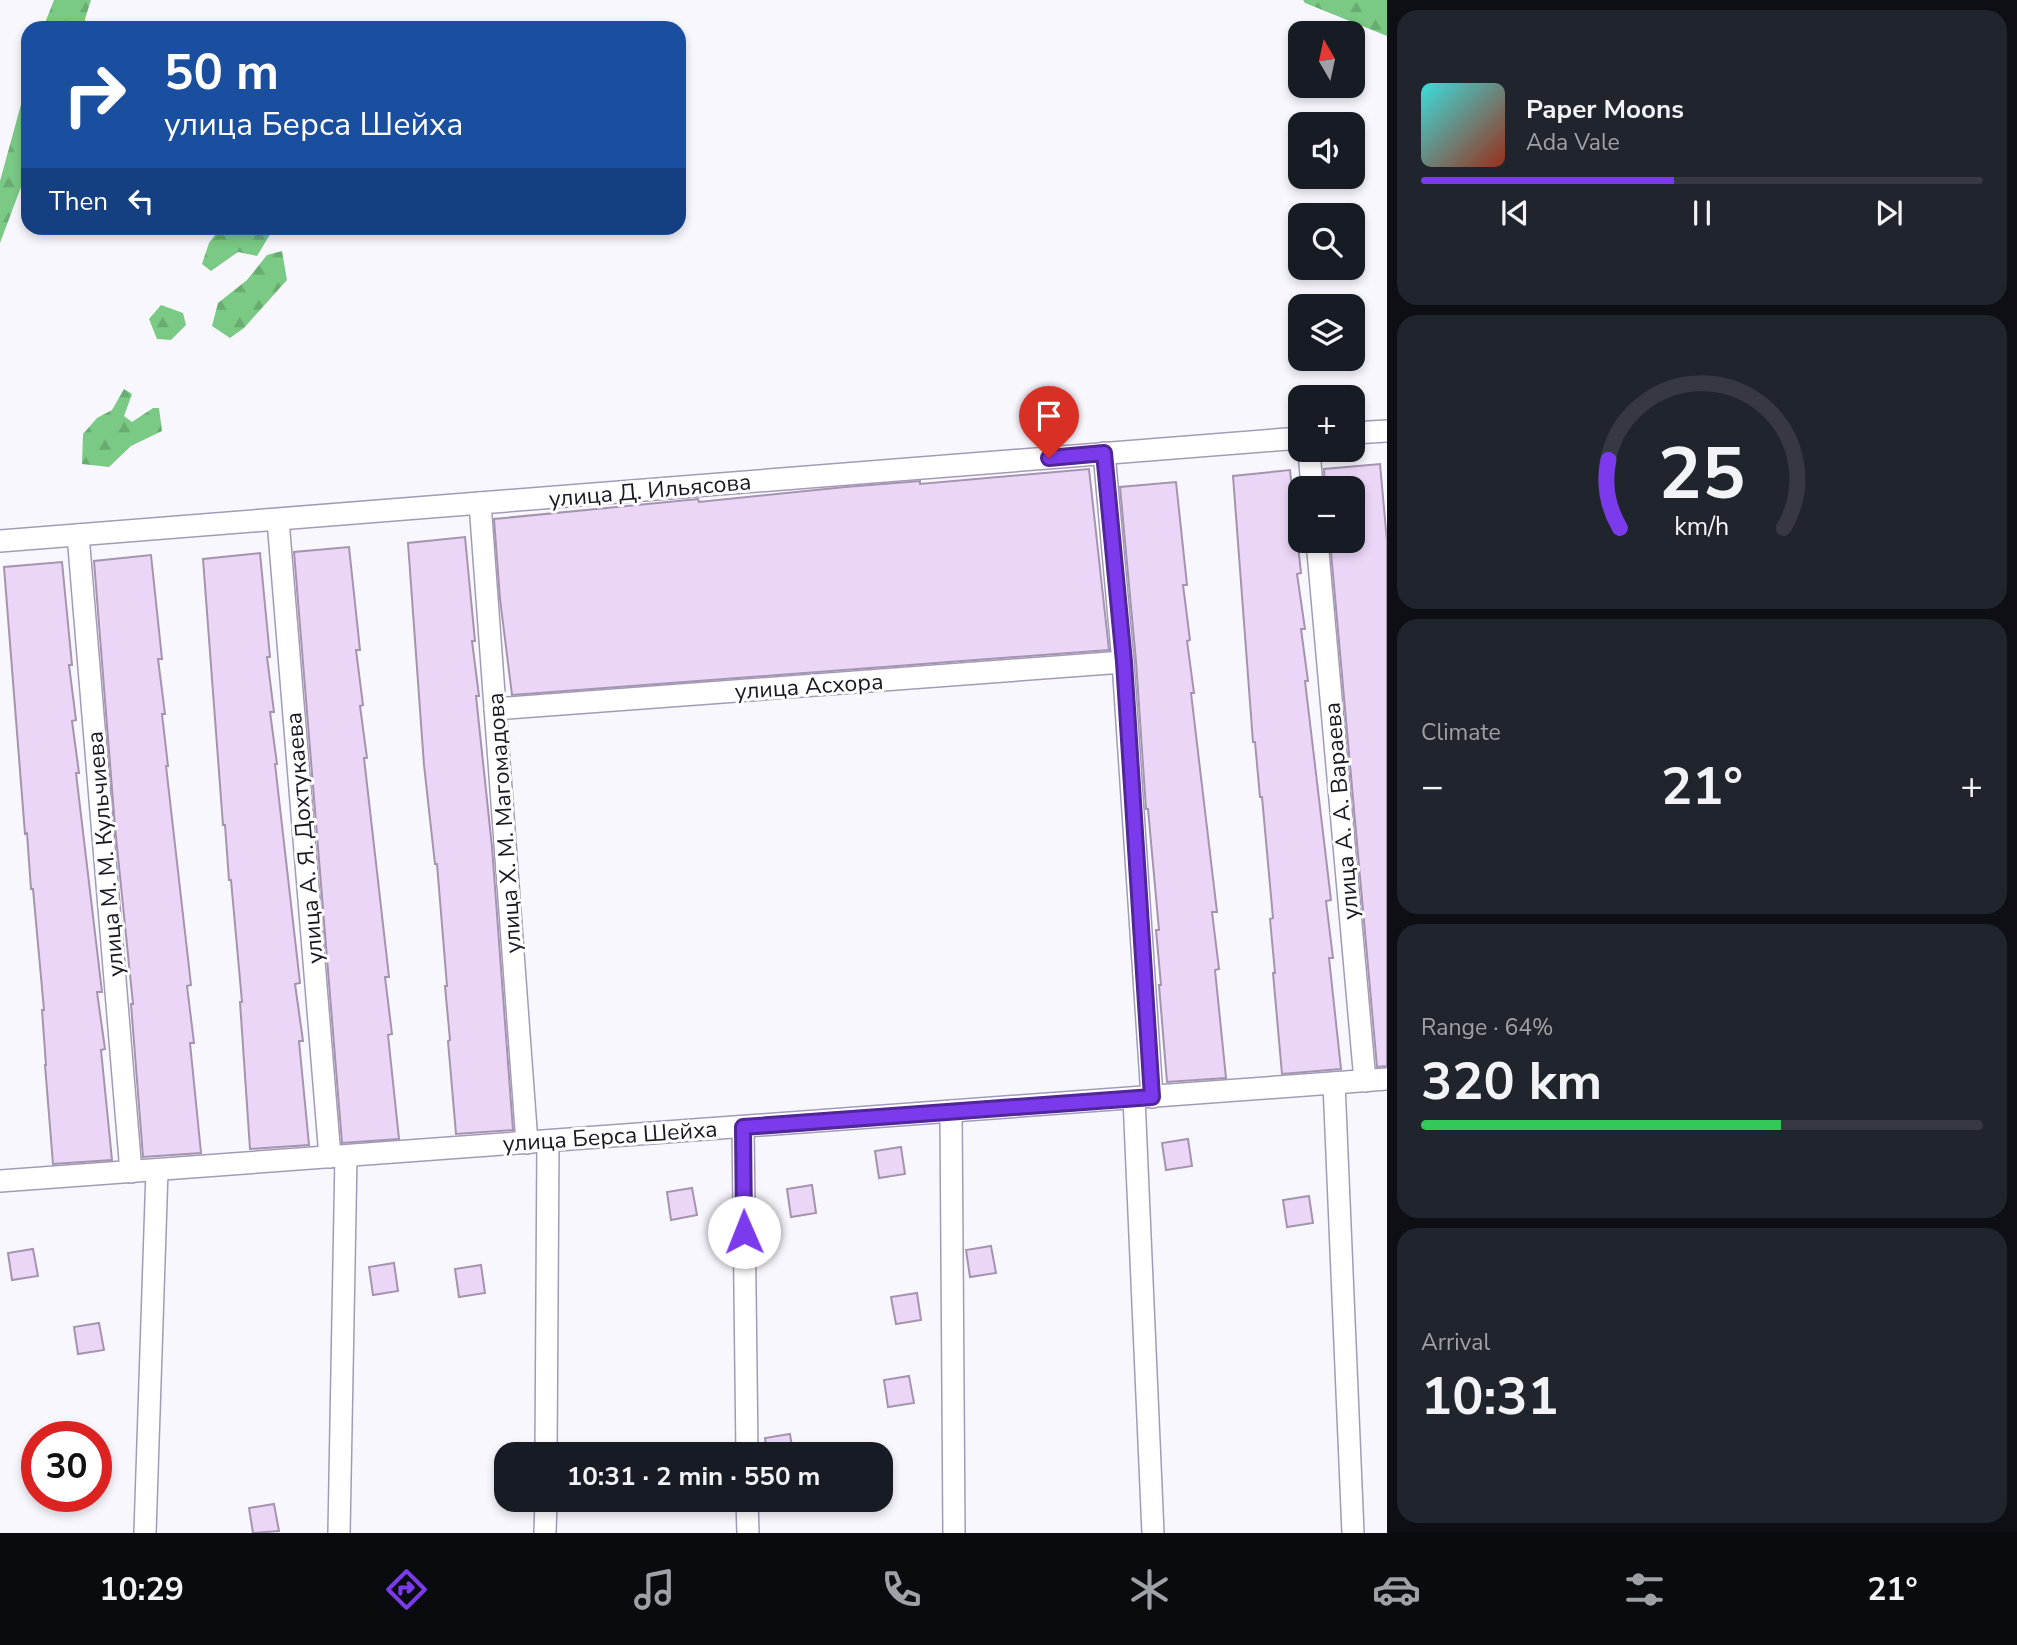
<!DOCTYPE html>
<html lang="en">
<head>
<meta charset="utf-8">
<style>
	body { margin:0; font-family:"Nunito Sans",sans-serif; background:#20242c; color:#f1f3f6; height:100vh; display:flex; flex-direction:column; font-size:26px; white-space:nowrap }
	* { box-sizing:border-box; margin:0 }
	p { font-size:23px; color:#9ea1a6 }
	.icon { flex:none; width:38px; height:38px; fill:none; stroke:currentColor; stroke-width:2; stroke-linecap:round; stroke-linejoin:round }
	.map { position:relative; flex:1; overflow:hidden }
	.side { display:flex; flex-direction:column; gap:10px; padding:10px; background:#0d0f14; width:630px }
	.side>* { flex:none }
	.guide { position:absolute; left:21px; top:21px; width:665px; height:214px; border-radius:21px; box-shadow:0 4px 10px #0003; background:#1a4fa0; color:#fff; overflow:hidden }
	.needle { width:46px; rotate:351deg }
	.fabs { position:absolute; left:1288px; top:21px; display:grid; gap:14px }
	.fabs a { display:grid; place-items:center; width:77px; height:77px; border-radius:14px; background:#171b24; box-shadow:0 4px 10px #0003; font-size:35px }
	.speed { position:absolute; left:21px; top:1421px; display:flex; gap:14px; font-size:35px; font-weight:700; text-align:center }
	.speed>* { display:grid; place-content:center; width:91px; height:91px; border-radius:50%; background:#171b24; box-shadow:0 4px 10px #0003; line-height:1 }
	.speed .limit { border:10px solid #d22; background:#fff; color:#111 }
	.pin { position:absolute; display:grid; place-items:center; width:60px; height:60px; color:#fff; margin:-72px -30px; border-radius:50% 50% 50% 0; rotate:-45deg; box-shadow:0 0 7px #0007 }
	.pin .icon { rotate:45deg }
	.me { position:absolute; width:77px; margin:-38px; rotate:359deg; stroke-linejoin:round; filter:drop-shadow(0 0 5px #0008) }
	.turn { display:flex; align-items:center; gap:24px; height:147px; padding:0 28px; font-size:32px }
	.turn .icon { width:91px; height:91px; stroke-width:2.5 }
	.turn b { display:block; font-size:49px; line-height:60px }
	.then { display:flex; align-items:center; height:66px; padding:0 28px; background:#0003; gap:14px; font-size:26px }
	.big { font-size:52px; font-weight:700; line-height:1.1 }
	.side .tile { flex:1; display:flex; flex-direction:column; justify-content:center; gap:10px; min-width:0; padding:0 24px; border-radius:21px; background:#20242c }
	.side .dial { align-items:center; gap:0 }
	.dial svg { height:182px; overflow:visible; fill:none; stroke:#363941; stroke-width:7; stroke-linecap:round; text-anchor:middle }
	.dial text { fill:#f1f3f6; stroke:none }
	.song { display:flex; align-items:center; gap:21px }
	.cover { width:84px; height:84px; border-radius:10px; background:linear-gradient(135deg,hsl(180 70% 55%),hsl(10 70% 35%)) }
	.played { height:7px; border-radius:4px; background:linear-gradient(90deg,#7c3aed 45%,#363941 45%) }
	.keys { display:flex; justify-content:space-around; direction:ltr }
	.heat { display:flex; justify-content:space-between; align-items:center; font-size:38px; direction:ltr }
	.charge { height:10px; border-radius:5px; background:linear-gradient(90deg,#34c759 64%,#363941 0) }
	.trip { position:absolute; left:494px; top:1442px; width:399px; height:70px; border-radius:21px; background:#171b24; box-shadow:0 4px 10px #0003; font-weight:700; line-height:70px; text-align:center }
	.menu { display:flex; height:112px; justify-content:space-around; align-items:center; background:#090b0e; color:#9ea1a6 }
	.menu .icon { width:49px; height:49px }
	.menu .current { color:#7c3aed }
	.menu b { font-size:32px; color:#f1f3f6 }
	main { display:flex; flex:1; min-height:0 }
	.map>svg:first-child { display:block }
	.forest { fill:url(#forest-firs) }
	.building { fill:#ebd6f7; stroke:#a494ae; stroke-width:2 }
	.lines { fill:none; stroke-linecap:round; stroke-linejoin:round }
	.minor-casing { stroke:#a29bb8; stroke-width:24 }
	.minor { stroke:#fff; stroke-width:21 }
	.route-casing { stroke:#51269a; stroke-width:18 }
	.route { stroke:#7c3aed; stroke-width:12 }
	.labels { text-anchor:middle; stroke-width:6; stroke-linejoin:round; paint-order:stroke }
	.street-label { font-size:23px; fill:#1a1823; stroke:#fff }
</style>
</head>
<body>
<main>
<div class="map">
<svg width="1387" height="1533" viewBox="0 0 1387 1533">
	<defs>
		<pattern id="forest-firs" width="22" height="20" patternUnits="userSpaceOnUse" patternTransform="scale(1.75)"><rect width="22" height="20" fill="#7ac984"/><path d="M5 1l3.5 6h-7zM16 11l3.5 6h-7z" fill="#69ac72"/></pattern>
	</defs>
	<rect width="100%" height="100%" fill="#f9f7fe"/>
	<g class="forest">
		<path d="M54,0H91L85,19L86,28H43Z"/>
		<path d="M1303,0H1387V36L1305,3Z"/>
		<path d="M28,79V176L21,187L0,243V181Z"/>
		<path d="M220,228H274L257,256L238,252L211,271L202,264L209,243Z"/>
		<path d="M282,251L287,280L244,328L230,338L212,326L218,303L247,280L267,255Z"/>
		<path d="M161,305L183,313L186,325L171,340L157,339L149,319Z"/>
		<path d="M124,389L132,394L124,416L132,422L153,408H159L162,431L131,446L109,467L82,464L83,434L97,418L112,410Z"/>
	</g>
	<g class="building">
		<path d="M1380,464L1387,541V1066L1377,1067L1330,541H1353V488H1325L1324,469Z"/>
		<path d="M1089,469L1109,650L512,695L500,599L494,519L698,499L699,502L845,487L920,481V484Z"/>
		<path d="M1290,470L1301,573L1297,574L1305,629H1301L1308,681H1305L1331,900L1326,901L1333,958H1329L1341,1069L1282,1074L1273,973H1275L1270,919L1273,918L1262,797H1260L1255,742H1253L1233,476Z"/>
		<path d="M1176,482L1187,585H1183L1190,640L1187,641L1194,693H1191L1217,912H1212L1219,969L1215,970L1226,1078L1167,1082L1159,985H1161L1156,930H1159L1148,809H1146L1136,661L1120,487Z"/>
		<path d="M465,537L475,641H472L479,696H476L492,847L513,1130L456,1134L448,1041L450,1040L445,986H447L437,864H435L424,765L408,543Z"/>
		<path d="M349,547L360,650H356L363,705L360,706L367,758H364L389,977H385L392,1034L388,1035L399,1139L342,1143L294,552Z"/>
		<path d="M260,553L270,657H267L274,712H270L277,764H275L300,983L295,984L303,1041H299L309,1145L250,1149L240,1002H242L231,880H229L225,825H223L203,559Z"/>
		<path d="M151,555L162,659H158L165,714H162L168,766H166L191,985L187,986L194,1043H190L201,1153L143,1157L131,1004H133L115,827L94,561Z"/>
		<path d="M62,562L72,665H69L76,720L72,721L79,773H76L102,992H97L105,1049L101,1050L112,1160L53,1164L45,1065H46L42,1010H44L33,889H31L27,833L25,834L4,567Z"/>
		<path d="M1188,1139L1192,1166L1166,1170L1162,1143Z"/>
		<path d="M901,1147L905,1174L879,1178L875,1151Z"/>
		<path d="M812,1185L816,1213L791,1217L787,1189Z"/>
		<path d="M692,1188L697,1215L671,1220L667,1192Z"/>
		<path d="M1309,1196L1313,1223L1287,1227L1283,1200Z"/>
		<path d="M991,1246L996,1273L970,1277L966,1250Z"/>
		<path d="M33,1249L38,1276L12,1280L8,1253Z"/>
		<path d="M394,1263L398,1291L373,1295L369,1267Z"/>
		<path d="M481,1265L485,1293L459,1297L455,1269Z"/>
		<path d="M917,1293L921,1320L896,1324L891,1297Z"/>
		<path d="M99,1323L104,1350L78,1354L74,1327Z"/>
		<path d="M909,1376L914,1403L888,1407L884,1380Z"/>
		<path d="M790,1434L793,1454H767L765,1438Z"/>
		<path d="M274,1504L279,1531L253,1533L249,1508Z"/>
	</g>
	<g class="lines">
		<g class="minor-casing">
			<g id="minor">
				<path d="M1353,433L1387,431"/>
				<path d="M1309,450L1312,488"/>
				<path d="M1104,453L1123,662L1152,1097"/>
				<path d="M480,503L527,1143"/>
				<path d="M278,520L330,1157"/>
				<path d="M78,535L131,1172"/>
				<path d="M0,541L1300,438"/>
				<path d="M1317,541L1365,1081"/>
				<path d="M495,709L1123,662"/>
				<path d="M1334,1083L1353,1533"/>
				<path d="M1134,1098L1153,1533"/>
				<path d="M951,1111L954,1533"/>
				<path d="M743,1127L747,1454"/>
				<path d="M0,1181L1387,1079"/>
				<path d="M546,1454L548,1141"/>
				<path d="M747,1500L748,1533"/>
				<path d="M145,1533L157,1170"/>
				<path d="M339,1533L346,1156"/>
				<path d="M545,1533L546,1500"/>
			</g>
		</g>
		<use href="#minor" class="minor"/>
	</g>
	<g class="lines">
		<g class="route-casing">
			<path id="route" d="M744,1232L743,1127L1152,1097L1124,662L1104,453L1049,458"/>
		</g>
		<use href="#route" class="route"/>
	</g>
	<g class="labels">
		<g class="street-label">
			<text transform="translate(650 490) rotate(-5)" y="8">улица Д. Ильясова</text>
			<text transform="translate(809 686) rotate(-4)" y="8">улица Асхора</text>
			<text transform="translate(1341 811) rotate(-95)" y="8">улица А. А. Вараева</text>
			<text transform="translate(504 823) rotate(-94)" y="8">улица Х. М. Магомадова</text>
			<text transform="translate(304 838) rotate(-95)" y="8">улица А. Я. Дохтукаева</text>
			<text transform="translate(105 854) rotate(-95)" y="8">улица М. М. Кульчиева</text>
			<text transform="translate(610 1136) rotate(-4)" y="8">улица Берса Шейха</text>
		</g>
	</g>
</svg>
<div class="fabs">
<a><svg class="needle" viewBox="-14 -14 28 28"><path d="M0-13l5 13h-10z" fill="#e53935"/><path d="M0 13l5-13h-10z" fill="#9ea1a6"/></svg></a>
<a><svg class="icon" aria-label="sound" viewBox="0 0 24 24"><path d="M4 9h4l5-4v14l-5-4H4zM17 9q2 3 0 6"/></svg></a>
<a><svg class="icon" aria-label="search" viewBox="0 0 24 24"><circle cx="10" cy="10" r="6"/><path d="M15 15l6 6"/></svg></a>
<a><svg class="icon" aria-label="layers" viewBox="0 0 24 24"><path d="M12 4l9 5-9 5-9-5zM3 14l9 5 9-5"/></svg></a>
<a>+</a>
<a>−</a>
</div>
<div class="speed"><div class="limit">30</div></div>
<div class="pin" style="left:1049px;top:458px;background:#d93025"><svg class="icon" aria-label="arrive" viewBox="0 0 24 24"><path d="M6 21V4h12l-3 4 3 4H6"/></svg></div>
<svg class="me" style="left:744px;top:1232px" viewBox="-20 -20 40 40"><circle r="19" fill="#fff"/><path d="M0-13L10 11 0 6-10 11z" fill="#7c3aed"/></svg>
<div class="trip">10:31 · 2 min · 550 m</div>
<div class="guide">
<div class="turn"><svg class="icon" aria-label="right" viewBox="0 0 24 24"><path d="M7 20v-9h11M14 6l5 5-5 5"/></svg><div><b>50 m</b>улица Берса Шейха</div></div>
<div class="then">Then<svg class="icon" aria-label="left" viewBox="0 0 24 24"><path d="M17 20v-9H6M10 6l-5 5 5 5"/></svg></div>
</div>
</div>
<section class="side">
<div class="tile">
<div class="song"><i class="cover"></i><div><b>Paper Moons</b><p>Ada Vale</p></div></div>
<div class="played"></div>
<div class="keys"><svg class="icon" aria-label="previous" viewBox="0 0 24 24"><path d="M18 5L8 12l10 7zM5 5v14"/></svg><svg class="icon" aria-label="pause" viewBox="0 0 24 24"><path d="M8 5v14M16 5v14"/></svg><svg class="icon" aria-label="next" viewBox="0 0 24 24"><path d="M6 5l10 7-10 7zM19 5v14"/></svg></div>
</div>
<div class="tile dial"><svg viewBox="0 0 100 80">
<path d="M14 69A42 42 0 1 1 86 69"/>
<path d="M14 69A42 42 0 0 1 9 39" stroke="#7c3aed"/>
<text x="50" y="56" font-size="32" font-weight="700">25</text>
<text x="50" y="72" font-size="11">km/h</text>
</svg></div>
<div class="tile"><p>Climate</p>
<div class="heat"><a>−</a><b class="big">21°</b><a>+</a></div>
</div>
<div class="tile"><p>Range · 64%</p><b class="big">320 km</b><div class="charge"></div></div>
<div class="tile"><p>Arrival</p><b class="big">10:31</b></div>
</section>
</main>
<nav class="menu">
<b>10:29</b>
<svg class="icon current" aria-label="directions" viewBox="0 0 24 24"><path d="M12 3l9 9-9 9-9-9zM9 14v-3h6M13 9l2 2-2 2"/></svg>
<svg class="icon" aria-label="music" viewBox="0 0 24 24"><path d="M9 18V5l10-2v13"/><circle cx="6" cy="18" r="3"/><circle cx="16" cy="16" r="3"/></svg>
<svg class="icon" aria-label="phone" viewBox="0 0 24 24"><path d="M5 4h4l2 5-3 2q2 4 5 5l2-3 5 2v4C11 20 4 13 5 4z"/></svg>
<svg class="icon" aria-label="climate" viewBox="0 0 24 24"><path d="M12 3v18M4 7l16 10M4 17L20 7"/></svg>
<svg class="icon" aria-label="car" viewBox="0 0 24 24"><path d="M5 17H2v-5l4-1 3-4h7l3 4 3 1v5h-3M9 17h6M6 11h13"/><circle cx="7" cy="17" r="2"/><circle cx="17" cy="17" r="2"/></svg>
<svg class="icon" aria-label="filters" viewBox="0 0 24 24"><path d="M4 7h16M4 17h16"/><circle cx="9" cy="7" r="2"/><circle cx="15" cy="17" r="2"/></svg>
<b>21°</b>
</nav>
</body>
</html>
